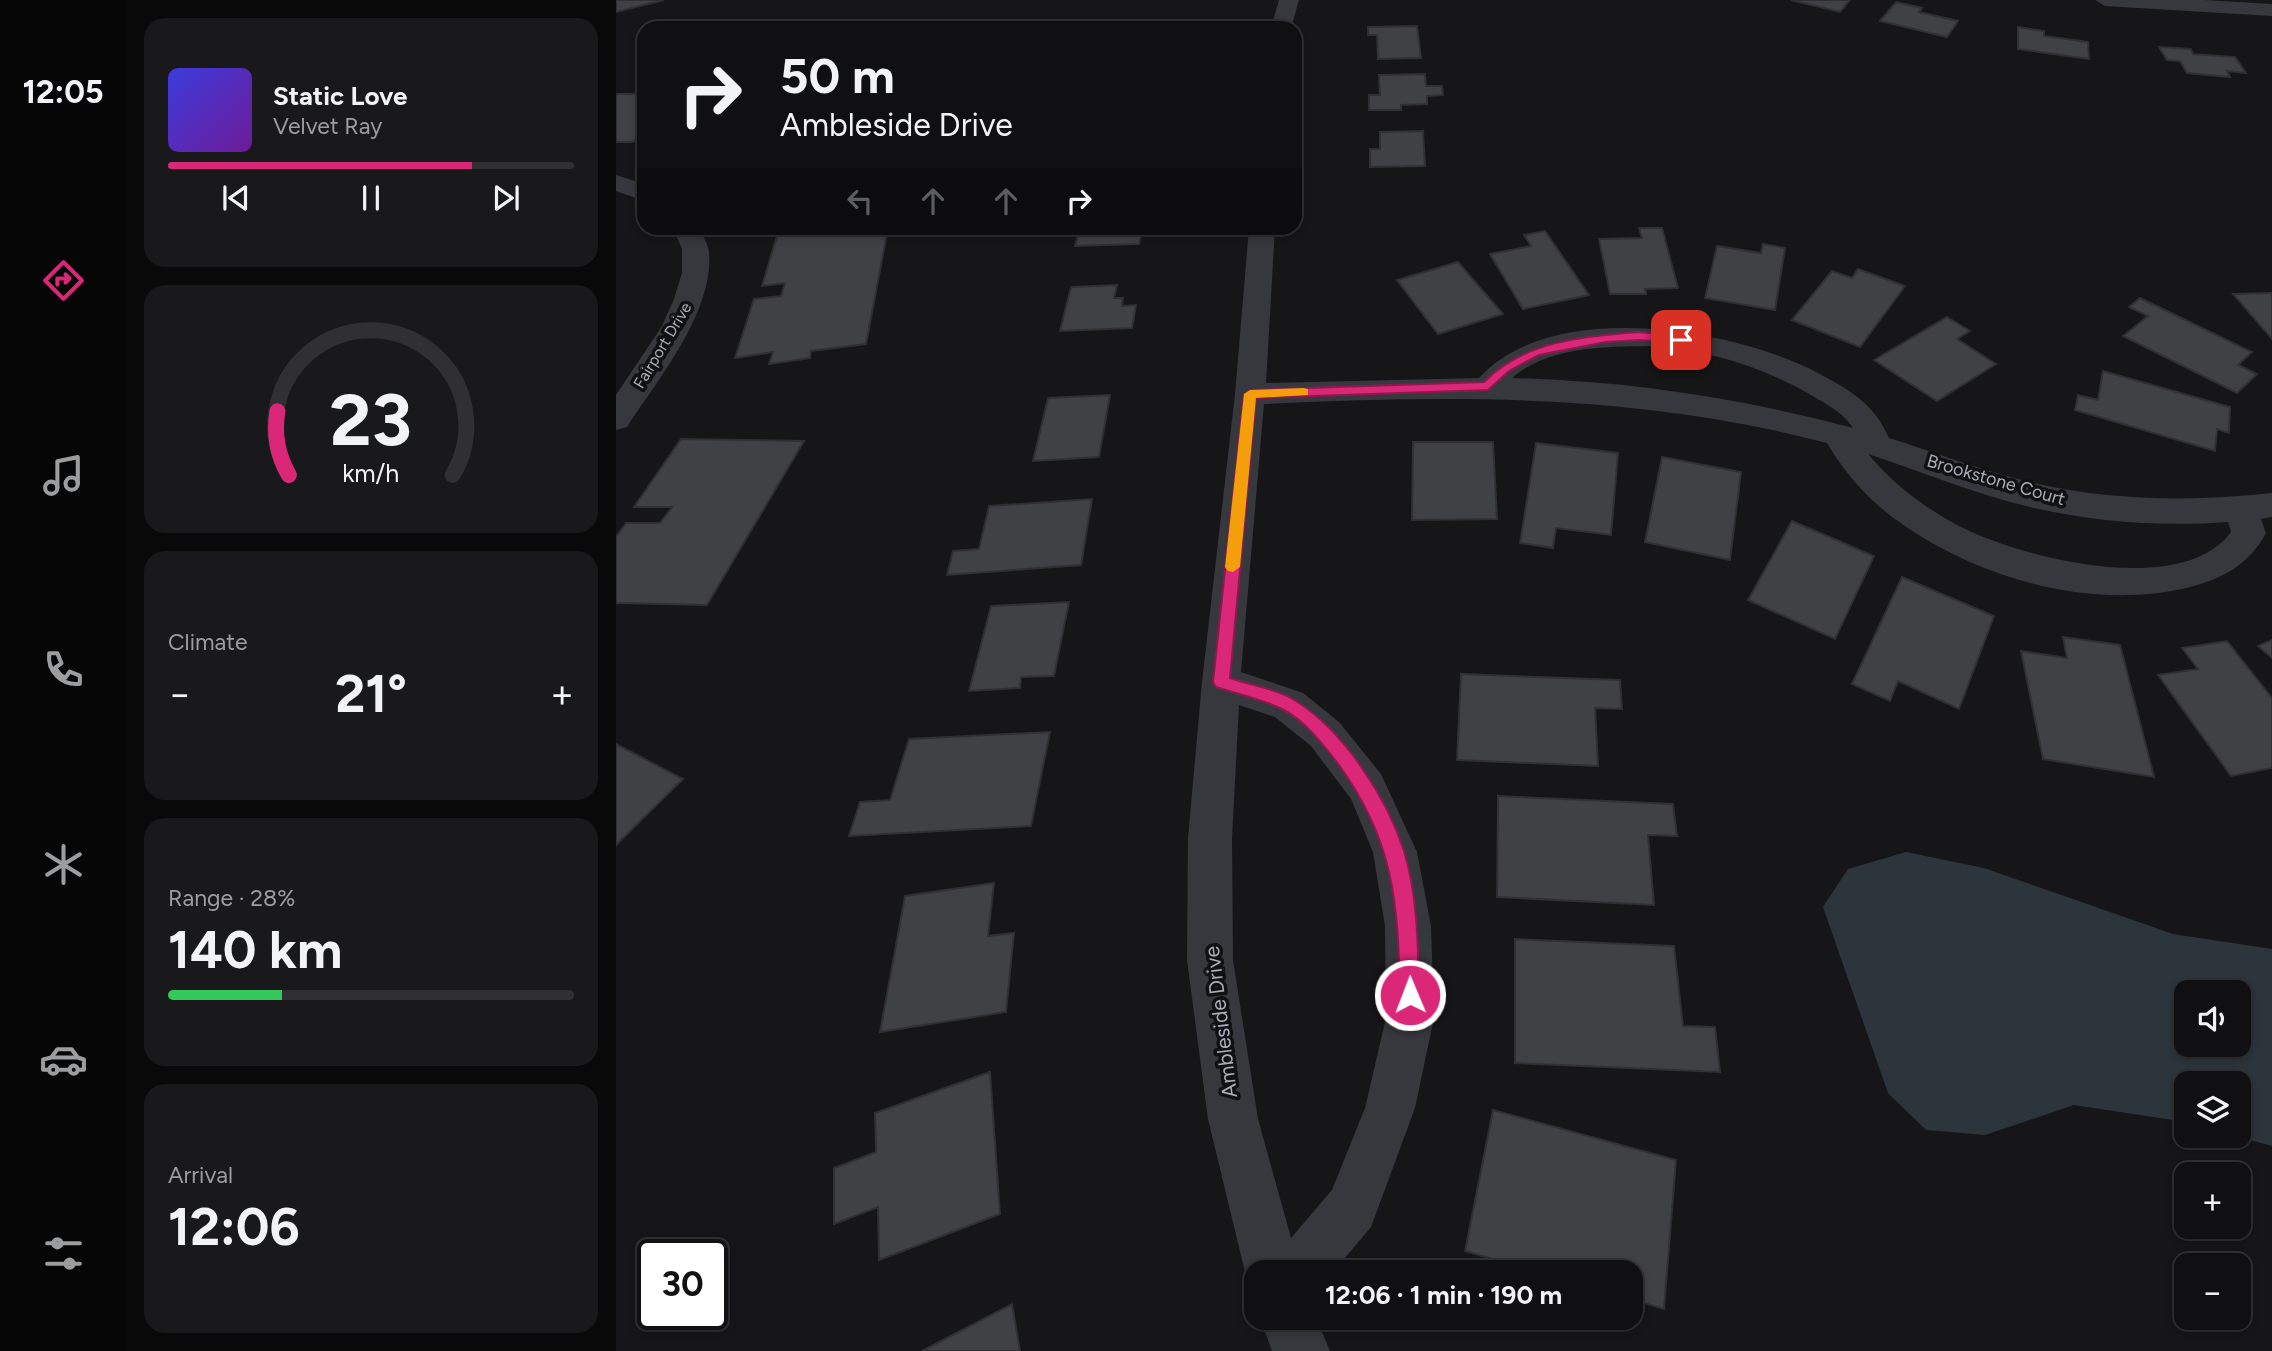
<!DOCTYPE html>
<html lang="en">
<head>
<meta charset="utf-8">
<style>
	body { margin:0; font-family:Figtree,sans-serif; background:#19191b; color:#f1f3f6; height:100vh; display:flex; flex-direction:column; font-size:26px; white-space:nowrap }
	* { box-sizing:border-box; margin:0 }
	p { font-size:23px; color:#9c9d9f }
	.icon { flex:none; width:38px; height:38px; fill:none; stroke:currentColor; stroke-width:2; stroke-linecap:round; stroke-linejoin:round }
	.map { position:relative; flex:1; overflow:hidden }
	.sheet { display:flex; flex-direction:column; gap:18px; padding:18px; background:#09090a; width:490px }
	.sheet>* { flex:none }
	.top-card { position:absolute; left:21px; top:21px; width:665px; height:214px; border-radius:21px; box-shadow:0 4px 10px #0003,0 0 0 2px #303032; background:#101012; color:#f1f3f6; overflow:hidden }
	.fabs { position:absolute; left:1558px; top:980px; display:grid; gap:14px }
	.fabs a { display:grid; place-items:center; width:77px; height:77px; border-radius:14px; background:#101012; box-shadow:0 4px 10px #0003,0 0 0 2px #303032; font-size:35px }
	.speed { position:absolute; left:21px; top:1239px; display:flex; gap:14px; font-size:35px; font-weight:700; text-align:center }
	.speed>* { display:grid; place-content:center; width:91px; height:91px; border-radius:50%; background:#101012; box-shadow:0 4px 10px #0003,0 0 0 2px #303032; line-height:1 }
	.speed .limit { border:4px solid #111; border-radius:10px; background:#fff; color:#111 }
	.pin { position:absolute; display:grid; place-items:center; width:60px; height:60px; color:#fff; margin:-30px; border-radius:14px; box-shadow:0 4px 10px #0006 }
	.me { position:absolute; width:77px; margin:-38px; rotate:359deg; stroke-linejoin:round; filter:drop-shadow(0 0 5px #0008) }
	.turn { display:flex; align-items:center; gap:24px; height:147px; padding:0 28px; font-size:32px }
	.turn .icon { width:91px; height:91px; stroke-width:2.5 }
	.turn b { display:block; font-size:49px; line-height:60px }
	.lanes { display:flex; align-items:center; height:66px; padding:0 28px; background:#0003; justify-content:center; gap:35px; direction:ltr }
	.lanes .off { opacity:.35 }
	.big { font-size:52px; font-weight:700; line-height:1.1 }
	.sheet .card { flex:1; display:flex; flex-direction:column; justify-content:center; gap:10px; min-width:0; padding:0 24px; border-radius:21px; background:#19191b }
	.sheet .dial { align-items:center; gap:0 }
	.dial svg { height:182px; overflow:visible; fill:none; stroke:#303032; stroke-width:7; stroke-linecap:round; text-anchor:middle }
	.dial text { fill:#f1f3f6; stroke:none }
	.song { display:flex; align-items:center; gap:21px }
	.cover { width:84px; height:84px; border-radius:10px; background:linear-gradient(135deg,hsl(240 70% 55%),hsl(280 70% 35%)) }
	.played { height:7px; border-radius:4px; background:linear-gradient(90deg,#db2777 75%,#303032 75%) }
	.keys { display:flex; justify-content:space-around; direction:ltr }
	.heat { display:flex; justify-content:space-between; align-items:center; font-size:38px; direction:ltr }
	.charge { height:10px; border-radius:5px; background:linear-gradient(90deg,#34c759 28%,#303032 0) }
	.trip { position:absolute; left:628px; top:1260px; width:399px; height:70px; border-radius:21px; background:#101012; box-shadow:0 4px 10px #0003,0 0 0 2px #303032; font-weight:700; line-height:70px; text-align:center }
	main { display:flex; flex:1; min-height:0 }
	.tab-bar { display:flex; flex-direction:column; width:126px; justify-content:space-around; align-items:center; background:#060607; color:#9c9d9f }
	.tab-bar .icon { width:49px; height:49px }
	.tab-bar .on { color:#db2777 }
	.tab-bar b { font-size:32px; color:#f1f3f6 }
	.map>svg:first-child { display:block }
	.water { fill:#2c353c; fill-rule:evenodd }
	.building { fill:#404145; stroke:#303034; stroke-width:2 }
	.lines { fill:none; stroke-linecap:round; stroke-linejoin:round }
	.minor { fill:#37383d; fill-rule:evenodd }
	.route { fill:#db2777; stroke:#8e194d; stroke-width:2 }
	.slow { fill:#f59e0b }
	.labels { text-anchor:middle; stroke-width:7; stroke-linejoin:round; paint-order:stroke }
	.far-street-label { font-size:16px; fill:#a8adb8; stroke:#111113 }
	.street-label { font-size:18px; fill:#a8adb8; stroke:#111113 }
	.near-street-label { font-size:21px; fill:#a8adb8; stroke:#111113 }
</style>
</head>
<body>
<main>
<nav class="tab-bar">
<b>12:05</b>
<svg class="icon on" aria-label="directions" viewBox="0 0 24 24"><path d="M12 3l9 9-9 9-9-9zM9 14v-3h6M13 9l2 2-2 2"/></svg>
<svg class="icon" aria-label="music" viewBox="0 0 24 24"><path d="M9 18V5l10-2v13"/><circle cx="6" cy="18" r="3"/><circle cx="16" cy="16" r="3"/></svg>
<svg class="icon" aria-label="phone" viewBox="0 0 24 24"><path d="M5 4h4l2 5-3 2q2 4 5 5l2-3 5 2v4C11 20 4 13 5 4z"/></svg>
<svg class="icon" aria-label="climate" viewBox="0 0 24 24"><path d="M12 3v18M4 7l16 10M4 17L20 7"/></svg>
<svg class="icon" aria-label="car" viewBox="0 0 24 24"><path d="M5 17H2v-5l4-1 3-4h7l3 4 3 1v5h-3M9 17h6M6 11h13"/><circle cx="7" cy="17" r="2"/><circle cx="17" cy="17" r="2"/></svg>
<svg class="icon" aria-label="filters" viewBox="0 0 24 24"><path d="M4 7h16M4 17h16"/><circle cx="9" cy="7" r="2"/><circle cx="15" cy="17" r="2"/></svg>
</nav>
<section class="sheet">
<div class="card">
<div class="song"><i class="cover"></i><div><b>Static Love</b><p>Velvet Ray</p></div></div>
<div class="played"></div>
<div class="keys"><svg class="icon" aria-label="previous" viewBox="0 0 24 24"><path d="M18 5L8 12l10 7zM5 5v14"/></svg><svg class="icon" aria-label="pause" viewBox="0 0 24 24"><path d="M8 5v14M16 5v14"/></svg><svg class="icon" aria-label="next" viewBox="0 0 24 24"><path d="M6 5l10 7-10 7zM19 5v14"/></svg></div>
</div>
<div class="card dial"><svg viewBox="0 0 100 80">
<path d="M14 69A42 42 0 1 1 86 69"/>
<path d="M14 69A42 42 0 0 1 9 41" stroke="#db2777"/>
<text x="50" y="56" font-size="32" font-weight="700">23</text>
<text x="50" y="72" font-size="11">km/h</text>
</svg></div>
<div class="card"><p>Climate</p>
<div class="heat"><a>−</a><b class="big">21°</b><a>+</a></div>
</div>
<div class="card"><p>Range · 28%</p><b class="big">140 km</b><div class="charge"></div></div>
<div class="card"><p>Arrival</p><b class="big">12:06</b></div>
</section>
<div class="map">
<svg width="1656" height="1351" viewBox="0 0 1656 1351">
	<rect width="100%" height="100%" fill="#161618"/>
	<path class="water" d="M1290,852L1368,868L1557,934L1656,949V1146L1620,1136H1622V1083H1570V1122L1458,1105L1369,1135L1310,1130L1272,1093L1207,907L1232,869ZM1570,992H1622V1045H1570Z"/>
	<g class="building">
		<path d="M0,0H48L0,12Z"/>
		<path d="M1175,0H1234L1224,12Z"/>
		<path d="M1280,2L1306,8L1303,12L1342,21L1331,37L1264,21Z"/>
		<path d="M801,26L805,58L762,59L761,35H752V27Z"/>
		<path d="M1402,27L1428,31V36L1472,42L1473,59L1402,49Z"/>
		<path d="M1543,47L1575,49L1577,54L1619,57L1630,73L1611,71L1614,77L1571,73L1564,61L1551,60Z"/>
		<path d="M809,74L810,86H826L827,95L811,96V104L785,105V110H753V95H764L763,75Z"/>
		<path d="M0,94H28V130L17,142H0Z"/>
		<path d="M807,131L809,166L754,167V149H764V132Z"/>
		<path d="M195,228H272L250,344L195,351L194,358L153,364L157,352L119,358L138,299L165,296L169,283L146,286L161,236L194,232Z"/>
		<path d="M464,228H527L523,244L459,246Z"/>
		<path d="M1023,228H1046L1062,288L1029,289L1030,294H994L983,239L1026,238Z"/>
		<path d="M929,231L973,295L907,309L874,254L915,246L908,235Z"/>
		<path d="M1147,244L1169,248L1159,310L1089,298L1101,246L1145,253Z"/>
		<path d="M842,262L887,314L822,334L781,280Z"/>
		<path d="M1242,269L1289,286L1244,347L1176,320L1216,271L1236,278Z"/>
		<path d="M501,285L498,298H507L506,306L520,305L516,328L444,331L455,287Z"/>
		<path d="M1656,293V339L1617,294Z"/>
		<path d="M1524,298L1636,352L1622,365L1641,374L1621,393L1507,336L1532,316L1513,307Z"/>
		<path d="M1331,317L1354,331L1341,339L1380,364L1321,401L1258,360Z"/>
		<path d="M1487,371L1614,407L1613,433L1601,429L1599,451L1459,410L1462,395L1482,400Z"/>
		<path d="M494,395L483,457L417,461L432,398Z"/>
		<path d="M65,439L188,441L91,605L0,603V537L10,523H44L56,507H18Z"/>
		<path d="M797,442H877L881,519L796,520Z"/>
		<path d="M920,443L1002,453L995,535L940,528L937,548L904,543Z"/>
		<path d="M1046,457L1125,472L1114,560L1029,542Z"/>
		<path d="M476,499L465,565L331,575L337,551L363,549L373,506Z"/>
		<path d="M1176,521L1258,556L1219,639L1132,600Z"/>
		<path d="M1286,577L1378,616L1343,709L1282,681L1274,701L1236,684Z"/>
		<path d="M453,602L438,676L405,677L404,688L353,691L375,606Z"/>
		<path d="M1447,637L1504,645L1538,777L1427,759L1405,651L1451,658Z"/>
		<path d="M1656,640V658L1642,646Z"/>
		<path d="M1611,641L1656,698V768L1615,776L1542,675L1582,669L1566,648Z"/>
		<path d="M845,674L1004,680L1006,709L979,708L982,766L841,760Z"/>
		<path d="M434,732L415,826L233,836L244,802L274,800L293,739Z"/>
		<path d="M0,744L67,779L0,845Z"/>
		<path d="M882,796L1057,804L1061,836L1032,835L1038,905L881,897Z"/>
		<path d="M378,883L372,936L398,933L390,1012L264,1032L289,896Z"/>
		<path d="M899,939L1058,946L1067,1026L1099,1027L1104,1072L899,1063Z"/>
		<path d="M374,1072L384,1214L263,1260L262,1207L218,1224V1168L260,1152L259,1113Z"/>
		<path d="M877,1110L1060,1160L1048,1309L1015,1299V1272H921L849,1251Z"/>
		<path d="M396,1304L404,1351H306Z"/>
	</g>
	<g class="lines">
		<g class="minor">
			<path d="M663,0H683L675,28H655Z"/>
			<path d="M1479,0H1588L1656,4V16L1489,6Z"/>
			<path d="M0,175L28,184V201L0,191Z"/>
			<path d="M57,228H83C86,235 92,244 93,252C98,312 42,379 11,427L0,430V395L46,326L58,299L66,273V249Z"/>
			<path d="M633,228H659L650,383L863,378C935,298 1115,328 1200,372C1232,389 1258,403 1273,438C1318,452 1361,469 1406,480C1488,501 1573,502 1656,493V517L1645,519L1650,533C1632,566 1606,579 1570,588C1475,610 1365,579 1286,524C1255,503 1230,475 1211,443C1021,393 842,395 648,404L625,672L687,693L723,722L765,774L801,852L815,926L818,1018L799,1108L755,1227L717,1272H640V1293L629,1272L592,1119L571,960L572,838L586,682L619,394ZM1031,346C1091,350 1143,365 1195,395C1210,404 1228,413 1237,428C1125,398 1012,381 896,378C931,347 987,347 1031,346ZM1252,454C1304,471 1356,493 1410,506C1476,522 1545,527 1612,522L1615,532C1566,599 1405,558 1343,526C1309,508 1277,484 1252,454ZM623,705L659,717L695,746L735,799L757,852L769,926L770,1018L749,1108L716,1190L675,1238L642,1119L617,960L616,838Z"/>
			<path d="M644,1318H700L714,1351H656Z"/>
		</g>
	</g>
	<path class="route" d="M1023,332L1065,336L1071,340L1065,343L1023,340L990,342L923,355L893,371L872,390L640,398L614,678C634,685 661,689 680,701C728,731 771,798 788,851C802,897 802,947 803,995L801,1002L794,1005L787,1002L784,995C782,901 778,839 720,761C706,743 688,720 666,709C646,699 621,694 600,687L597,682L628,394L634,390L868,382C908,341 968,336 1023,332Z"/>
	<path class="slow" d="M687,388L692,389V395L640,398L624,567L617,572L612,571L609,567L628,394L634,390Z"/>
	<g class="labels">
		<g class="far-street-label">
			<text transform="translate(46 345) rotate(-59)" y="6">Fairport Drive</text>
		</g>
		<g class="street-label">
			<text transform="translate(1380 480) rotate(16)" y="6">Brookstone Court</text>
		</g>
		<g class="near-street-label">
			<text transform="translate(605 1022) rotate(-97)" y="7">Ambleside Drive</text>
		</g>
	</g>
</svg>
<div class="fabs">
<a><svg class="icon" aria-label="sound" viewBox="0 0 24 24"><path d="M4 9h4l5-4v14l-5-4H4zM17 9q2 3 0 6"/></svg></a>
<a><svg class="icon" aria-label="layers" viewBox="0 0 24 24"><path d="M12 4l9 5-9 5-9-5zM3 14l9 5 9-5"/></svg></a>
<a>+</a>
<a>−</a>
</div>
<div class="speed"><div class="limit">30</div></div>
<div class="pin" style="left:1065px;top:340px;background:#d93025"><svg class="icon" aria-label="arrive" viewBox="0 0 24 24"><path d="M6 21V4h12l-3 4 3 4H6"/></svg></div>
<svg class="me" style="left:794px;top:995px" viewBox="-20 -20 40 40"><circle r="17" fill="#db2777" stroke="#fff" stroke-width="3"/><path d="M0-11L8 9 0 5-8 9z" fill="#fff"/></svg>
<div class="trip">12:06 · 1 min · 190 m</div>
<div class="top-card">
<div class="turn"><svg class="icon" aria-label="right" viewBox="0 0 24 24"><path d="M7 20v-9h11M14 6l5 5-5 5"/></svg><div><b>50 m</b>Ambleside Drive</div></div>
<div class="lanes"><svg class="icon off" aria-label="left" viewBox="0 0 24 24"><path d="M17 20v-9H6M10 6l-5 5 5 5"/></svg><svg class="icon off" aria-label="ahead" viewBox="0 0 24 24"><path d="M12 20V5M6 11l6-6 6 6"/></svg><svg class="icon off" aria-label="ahead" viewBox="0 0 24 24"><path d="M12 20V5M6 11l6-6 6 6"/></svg><svg class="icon" aria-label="right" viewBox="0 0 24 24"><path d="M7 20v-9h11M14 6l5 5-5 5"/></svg></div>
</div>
</div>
</main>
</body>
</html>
